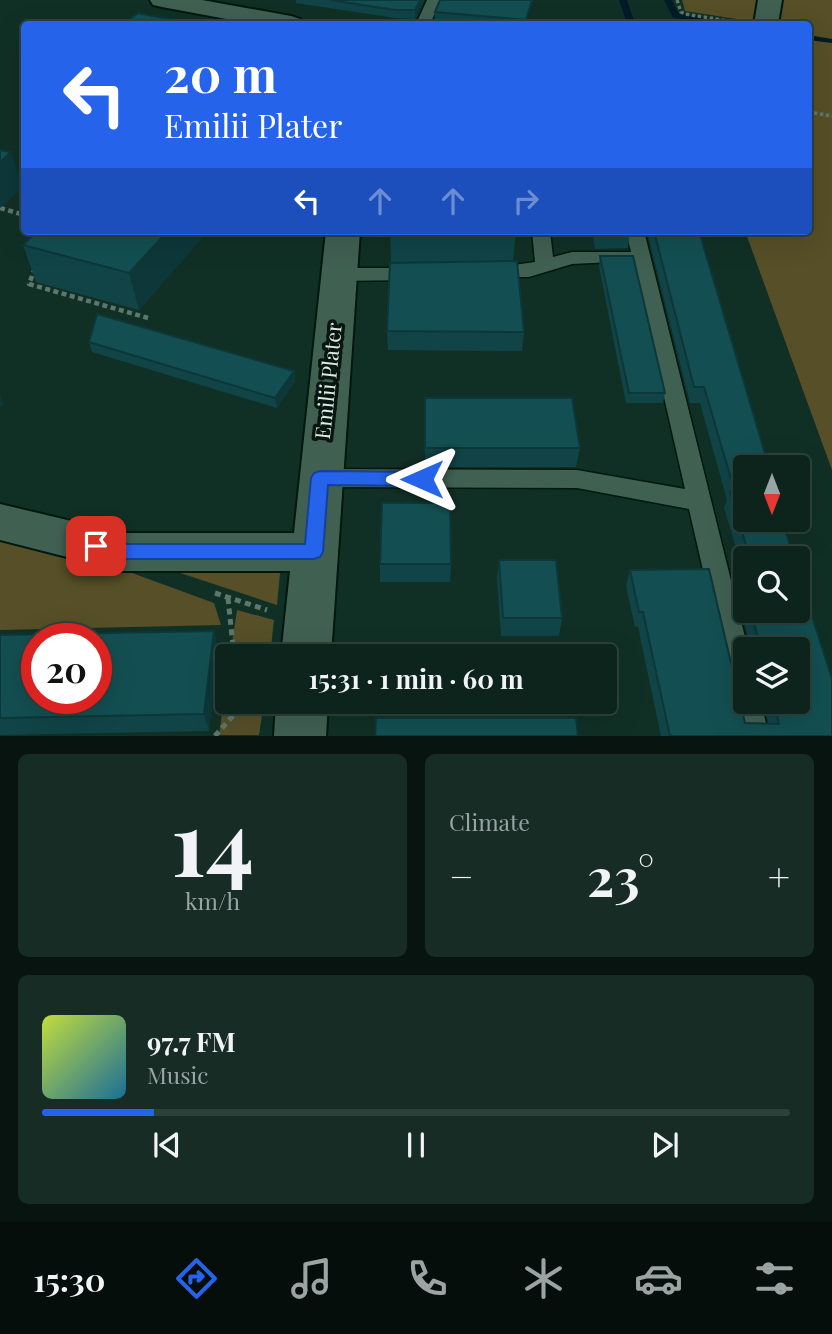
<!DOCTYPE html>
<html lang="en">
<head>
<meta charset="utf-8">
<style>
	body { margin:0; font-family:"Playfair Display",serif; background:#162c25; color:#f1f3f6; height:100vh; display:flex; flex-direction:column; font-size:26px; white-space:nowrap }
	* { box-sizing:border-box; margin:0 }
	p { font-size:23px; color:#9aa4a3 }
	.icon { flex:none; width:38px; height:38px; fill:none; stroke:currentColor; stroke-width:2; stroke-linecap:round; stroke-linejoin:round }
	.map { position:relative; height:736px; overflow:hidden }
	.details { display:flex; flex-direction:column; gap:18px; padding:18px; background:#07140f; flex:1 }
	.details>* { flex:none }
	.guide { position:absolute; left:21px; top:21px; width:791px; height:214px; border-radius:7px; box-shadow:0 7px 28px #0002,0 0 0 2px #2d413b; background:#2563eb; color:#fff; overflow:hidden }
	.needle { width:46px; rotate:180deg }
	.controls { position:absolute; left:733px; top:455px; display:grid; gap:14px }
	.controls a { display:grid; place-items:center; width:77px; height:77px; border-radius:7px; background:#0d241c; box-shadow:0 7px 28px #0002,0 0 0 2px #2d413b; font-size:35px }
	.speed { position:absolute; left:21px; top:623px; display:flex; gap:14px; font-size:35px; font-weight:700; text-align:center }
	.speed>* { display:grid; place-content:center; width:91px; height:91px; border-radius:50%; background:#0d241c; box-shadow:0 7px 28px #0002,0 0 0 2px #2d413b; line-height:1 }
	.speed .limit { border:10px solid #d22; background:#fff; color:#111 }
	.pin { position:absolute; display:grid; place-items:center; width:60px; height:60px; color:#fff; margin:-30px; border-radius:14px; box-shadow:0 4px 10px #0006 }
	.me { position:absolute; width:77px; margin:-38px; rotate:270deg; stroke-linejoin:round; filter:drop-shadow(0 0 5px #0008) }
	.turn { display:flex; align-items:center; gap:24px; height:147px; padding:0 28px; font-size:32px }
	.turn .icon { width:91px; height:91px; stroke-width:2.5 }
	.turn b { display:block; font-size:49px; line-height:60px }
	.lanes { display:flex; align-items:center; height:66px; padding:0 28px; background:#0003; justify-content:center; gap:35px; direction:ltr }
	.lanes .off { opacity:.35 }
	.big { font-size:52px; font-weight:700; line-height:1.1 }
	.details .card { flex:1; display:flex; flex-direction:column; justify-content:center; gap:10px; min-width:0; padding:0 24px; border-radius:10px; background:#162c25 }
	.details .dial { align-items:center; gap:0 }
	.dial b { font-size:91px; line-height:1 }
	.song { display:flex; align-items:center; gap:21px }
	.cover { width:84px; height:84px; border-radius:10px; background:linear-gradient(135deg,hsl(70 70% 55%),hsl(200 70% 35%)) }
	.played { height:7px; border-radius:4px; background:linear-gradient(90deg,#2563eb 15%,#2d413b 15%) }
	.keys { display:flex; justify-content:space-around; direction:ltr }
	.heat { display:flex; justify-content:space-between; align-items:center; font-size:38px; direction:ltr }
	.details .tiles { flex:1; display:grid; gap:18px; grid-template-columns:1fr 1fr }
	.card:last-child { grid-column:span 2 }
	.trip { position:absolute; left:215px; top:644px; width:402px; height:70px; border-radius:7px; background:#0d241c; box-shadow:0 7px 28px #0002,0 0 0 2px #2d413b; font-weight:700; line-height:70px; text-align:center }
	.tabs { display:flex; height:112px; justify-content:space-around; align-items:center; background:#050e0b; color:#9aa4a3 }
	.tabs .icon { width:49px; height:49px }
	.tabs .selected { color:#2563eb }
	.tabs b { font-size:32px; color:#f1f3f6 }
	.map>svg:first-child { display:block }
	.green { fill:#564f27 }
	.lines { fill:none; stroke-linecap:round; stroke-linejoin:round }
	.stream { fill:#031b27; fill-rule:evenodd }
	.service-casing { stroke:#00180e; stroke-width:3 }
	.minor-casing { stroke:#00180e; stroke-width:4 }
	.tertiary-casing { stroke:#00180e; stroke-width:4 }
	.path-far2 { stroke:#5d776d; stroke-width:3.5; stroke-dasharray:3.5 2.5; stroke-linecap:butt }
	.path-far1 { stroke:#5d776d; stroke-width:4.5; stroke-dasharray:5 3.5; stroke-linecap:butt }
	.path { stroke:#5d776d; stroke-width:5; stroke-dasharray:6 4.5; stroke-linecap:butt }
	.service { fill:#406052; fill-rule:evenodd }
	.minor { fill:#406052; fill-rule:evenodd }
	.tertiary { fill:#406052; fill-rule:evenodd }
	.wall { fill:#104447 }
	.shaded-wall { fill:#0d3739 }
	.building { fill:#134f52; stroke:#0d3739; stroke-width:2; fill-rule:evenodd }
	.route { fill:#2563eb; stroke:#184099; stroke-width:2 }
	.labels { text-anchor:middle; stroke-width:7; stroke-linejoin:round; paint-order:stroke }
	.street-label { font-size:21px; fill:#dbede5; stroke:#081510 }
</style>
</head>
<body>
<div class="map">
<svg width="832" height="736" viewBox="0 0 832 736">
	<rect width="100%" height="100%" fill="#113025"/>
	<g class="green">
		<path d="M682,0H832V470L745,231H808V24H768L685,11Z"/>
		<path d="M0,537L50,554L132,573L214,603L221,625L0,630Z"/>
		<path d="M159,566H270L280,573L277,605Z"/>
		<path d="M237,610L274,620L270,656H230Z"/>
		<path d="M227,675L228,702H264L259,735H219Z"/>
	</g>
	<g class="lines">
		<g class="stream">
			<path d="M619,0H627L635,24H627Z"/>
			<path d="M664,0H672L679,14L732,22L736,24H719L673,18Z"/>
			<path d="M808,35L832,39V43L808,40Z"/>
		</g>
		<g class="service-casing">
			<g id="service">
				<path d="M427,0H441L430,24H416Z"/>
				<path d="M532,231H550L553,257L572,252H631L626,231H644L748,649H746V702H761L769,736H741L689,509L577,488L320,487L312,484L308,478L312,472L320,469L577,470L685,489L633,261L572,264L529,277H485L482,273L485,269L535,262Z"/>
				<path d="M356,268H417L424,270L427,274L424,278L417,280L332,281L329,277L332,273Z"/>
			</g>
		</g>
		<g class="minor-casing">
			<g id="minor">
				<path d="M326,231H360L331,656H281L290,571H122L0,540V504L122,533H294Z"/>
				<path d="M276,702H328L326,736H274Z"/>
			</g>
		</g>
		<g class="tertiary-casing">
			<g id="tertiary">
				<path d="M150,0H202L291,16L300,19L304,24H253L162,7L153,5Z"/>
				<path d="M758,0H782L778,24H754Z"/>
			</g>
		</g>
		<g class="path-far2">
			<path d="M677,0L681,12L685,14L734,22"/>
			<path d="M808,112L832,116"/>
		</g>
		<g class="path-far1">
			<path d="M0,208L24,215"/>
			<path d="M35,268L29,284L148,318"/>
		</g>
		<g class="path">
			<path d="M215,593L267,610"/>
			<path d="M228,598L234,656"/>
			<path d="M232,702L234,713"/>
			<path d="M215,736L245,702"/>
		</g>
		<use href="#service" class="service"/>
		<use href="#minor" class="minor"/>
		<use href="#tertiary" class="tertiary"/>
	</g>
	<g class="wall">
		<path d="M296,0H424L415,19L395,18L296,3Z"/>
		<path d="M533,0L526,24H476L434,21L435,12Z"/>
		<path d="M38,231H208L139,310L36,282L23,245Z"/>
		<path d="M390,231H516L513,261L524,332L522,351L388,350L387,331L391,263Z"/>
		<path d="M592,231H630L628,248L595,249Z"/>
		<path d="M647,231H699L746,467L794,558H746V611H798L832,736H661L638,627H635L626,586L630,570L745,723H768L764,702H798V649H751L734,583L741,568H742L724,508L727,500L700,403H690Z"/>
		<path d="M600,256L665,393L663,403H626L599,266Z"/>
		<path d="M89,342L294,371L295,381L277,408L92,352Z"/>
		<path d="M425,398L580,448L576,467H425Z"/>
		<path d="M499,560L562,618L559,636H501L497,578Z"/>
		<path d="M380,564H451L450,582H380Z"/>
		<path d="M214,631L218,649L209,731L0,735V635Z"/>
	</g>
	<g class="shaded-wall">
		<path d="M420,0H424L415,19V10Z"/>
		<path d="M532,0H533L526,24H525Z"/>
		<path d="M11,152L23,188L0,208V162Z"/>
		<path d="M168,231H208L139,310L129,273Z"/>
		<path d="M294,371L295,381L277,408L275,398Z"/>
		<path d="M0,394L4,404L0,409Z"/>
		<path d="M214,631L218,649L209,731L204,714Z"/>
	</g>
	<g class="building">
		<path d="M331,0H420L415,10H395Z"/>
		<path d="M440,0H532L526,20L435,12Z"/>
		<path d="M138,13L184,22L181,24H123Z"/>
		<path d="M0,150L11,152L0,162Z"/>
		<path d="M38,231H168L129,273L23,245Z"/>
		<path d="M390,231H516V232L390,234Z"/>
		<path d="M597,231H630L631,233H598Z"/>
		<path d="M654,231H699L769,467H746V520H782L794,558H750L730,492H735L704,387H694Z"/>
		<path d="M600,256H633L665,393H629Z"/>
		<path d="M517,261L524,332L387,331L390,263Z"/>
		<path d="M97,314L294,371L275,398L89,342Z"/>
		<path d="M425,398H572L580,448H425Z"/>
		<path d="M382,503H450L451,564H380Z"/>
		<path d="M499,560H556L562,618H503Z"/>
		<path d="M741,568H746V588Z"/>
		<path d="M709,569L745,723L779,724L774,702H798V649H757V634L751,611H798V572L832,679V736H670L643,612H639L630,570Z"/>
		<path d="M214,631L204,714L0,718V635ZM37,639H96V698H37Z"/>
		<path d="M376,718H576L578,736H375Z"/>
	</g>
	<path class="route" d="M320,471L422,472L428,474L431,479L428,484L422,486L328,485L323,552L320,557L314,559H122L89,551L86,546L89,540L96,538L122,544H305L311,478L314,473Z"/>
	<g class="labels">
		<g class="street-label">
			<text transform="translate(329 381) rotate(-84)" y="7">Emilii Plater</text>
		</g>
	</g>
</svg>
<div class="controls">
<a><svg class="needle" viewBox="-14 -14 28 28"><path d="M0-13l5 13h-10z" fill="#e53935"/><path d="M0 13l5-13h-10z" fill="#9aa4a3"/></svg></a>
<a><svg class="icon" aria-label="search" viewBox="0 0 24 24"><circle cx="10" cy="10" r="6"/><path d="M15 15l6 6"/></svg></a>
<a><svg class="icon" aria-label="layers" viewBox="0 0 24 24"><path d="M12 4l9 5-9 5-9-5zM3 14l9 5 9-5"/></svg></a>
</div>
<div class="speed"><div class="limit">20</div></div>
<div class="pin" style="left:96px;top:546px;background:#d93025"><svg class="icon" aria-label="arrive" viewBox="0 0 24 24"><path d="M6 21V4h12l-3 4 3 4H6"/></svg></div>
<svg class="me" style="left:422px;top:479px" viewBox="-20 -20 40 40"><path d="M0-17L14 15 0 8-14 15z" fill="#2563eb" stroke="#fff" stroke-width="4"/></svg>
<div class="trip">15:31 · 1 min · 60 m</div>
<div class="guide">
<div class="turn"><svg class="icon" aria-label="left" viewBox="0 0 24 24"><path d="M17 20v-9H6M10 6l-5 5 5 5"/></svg><div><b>20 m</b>Emilii Plater</div></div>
<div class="lanes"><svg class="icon" aria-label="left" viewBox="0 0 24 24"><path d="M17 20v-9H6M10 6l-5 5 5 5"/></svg><svg class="icon off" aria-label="ahead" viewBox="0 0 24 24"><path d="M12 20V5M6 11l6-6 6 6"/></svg><svg class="icon off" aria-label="ahead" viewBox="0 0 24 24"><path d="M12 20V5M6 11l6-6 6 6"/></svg><svg class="icon off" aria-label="right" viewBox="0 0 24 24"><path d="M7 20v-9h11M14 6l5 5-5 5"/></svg></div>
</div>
</div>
<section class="details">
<div class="tiles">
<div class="card dial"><b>14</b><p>km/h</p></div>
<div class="card"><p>Climate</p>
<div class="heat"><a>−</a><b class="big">23°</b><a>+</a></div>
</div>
<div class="card">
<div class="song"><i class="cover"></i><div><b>97.7 FM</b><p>Music</p></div></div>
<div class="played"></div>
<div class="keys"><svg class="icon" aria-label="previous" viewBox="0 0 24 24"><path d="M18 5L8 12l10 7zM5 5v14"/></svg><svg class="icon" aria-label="pause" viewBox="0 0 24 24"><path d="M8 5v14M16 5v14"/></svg><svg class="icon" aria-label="next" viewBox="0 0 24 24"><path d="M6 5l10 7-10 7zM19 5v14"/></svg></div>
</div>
</div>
</section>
<nav class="tabs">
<b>15:30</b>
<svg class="icon selected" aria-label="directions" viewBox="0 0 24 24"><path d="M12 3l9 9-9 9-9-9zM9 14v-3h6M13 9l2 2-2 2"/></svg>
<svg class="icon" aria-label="music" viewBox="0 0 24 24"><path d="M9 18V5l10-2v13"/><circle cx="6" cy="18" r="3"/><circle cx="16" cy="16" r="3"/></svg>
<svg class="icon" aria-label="phone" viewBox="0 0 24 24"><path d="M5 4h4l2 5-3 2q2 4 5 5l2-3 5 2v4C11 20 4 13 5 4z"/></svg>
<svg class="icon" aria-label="climate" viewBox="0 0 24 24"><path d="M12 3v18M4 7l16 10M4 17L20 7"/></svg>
<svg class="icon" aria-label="car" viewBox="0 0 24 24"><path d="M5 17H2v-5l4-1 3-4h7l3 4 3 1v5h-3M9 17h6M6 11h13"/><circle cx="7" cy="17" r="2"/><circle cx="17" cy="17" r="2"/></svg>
<svg class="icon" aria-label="filters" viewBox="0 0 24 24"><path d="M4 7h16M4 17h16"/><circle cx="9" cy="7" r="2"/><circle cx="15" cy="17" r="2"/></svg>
</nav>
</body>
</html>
